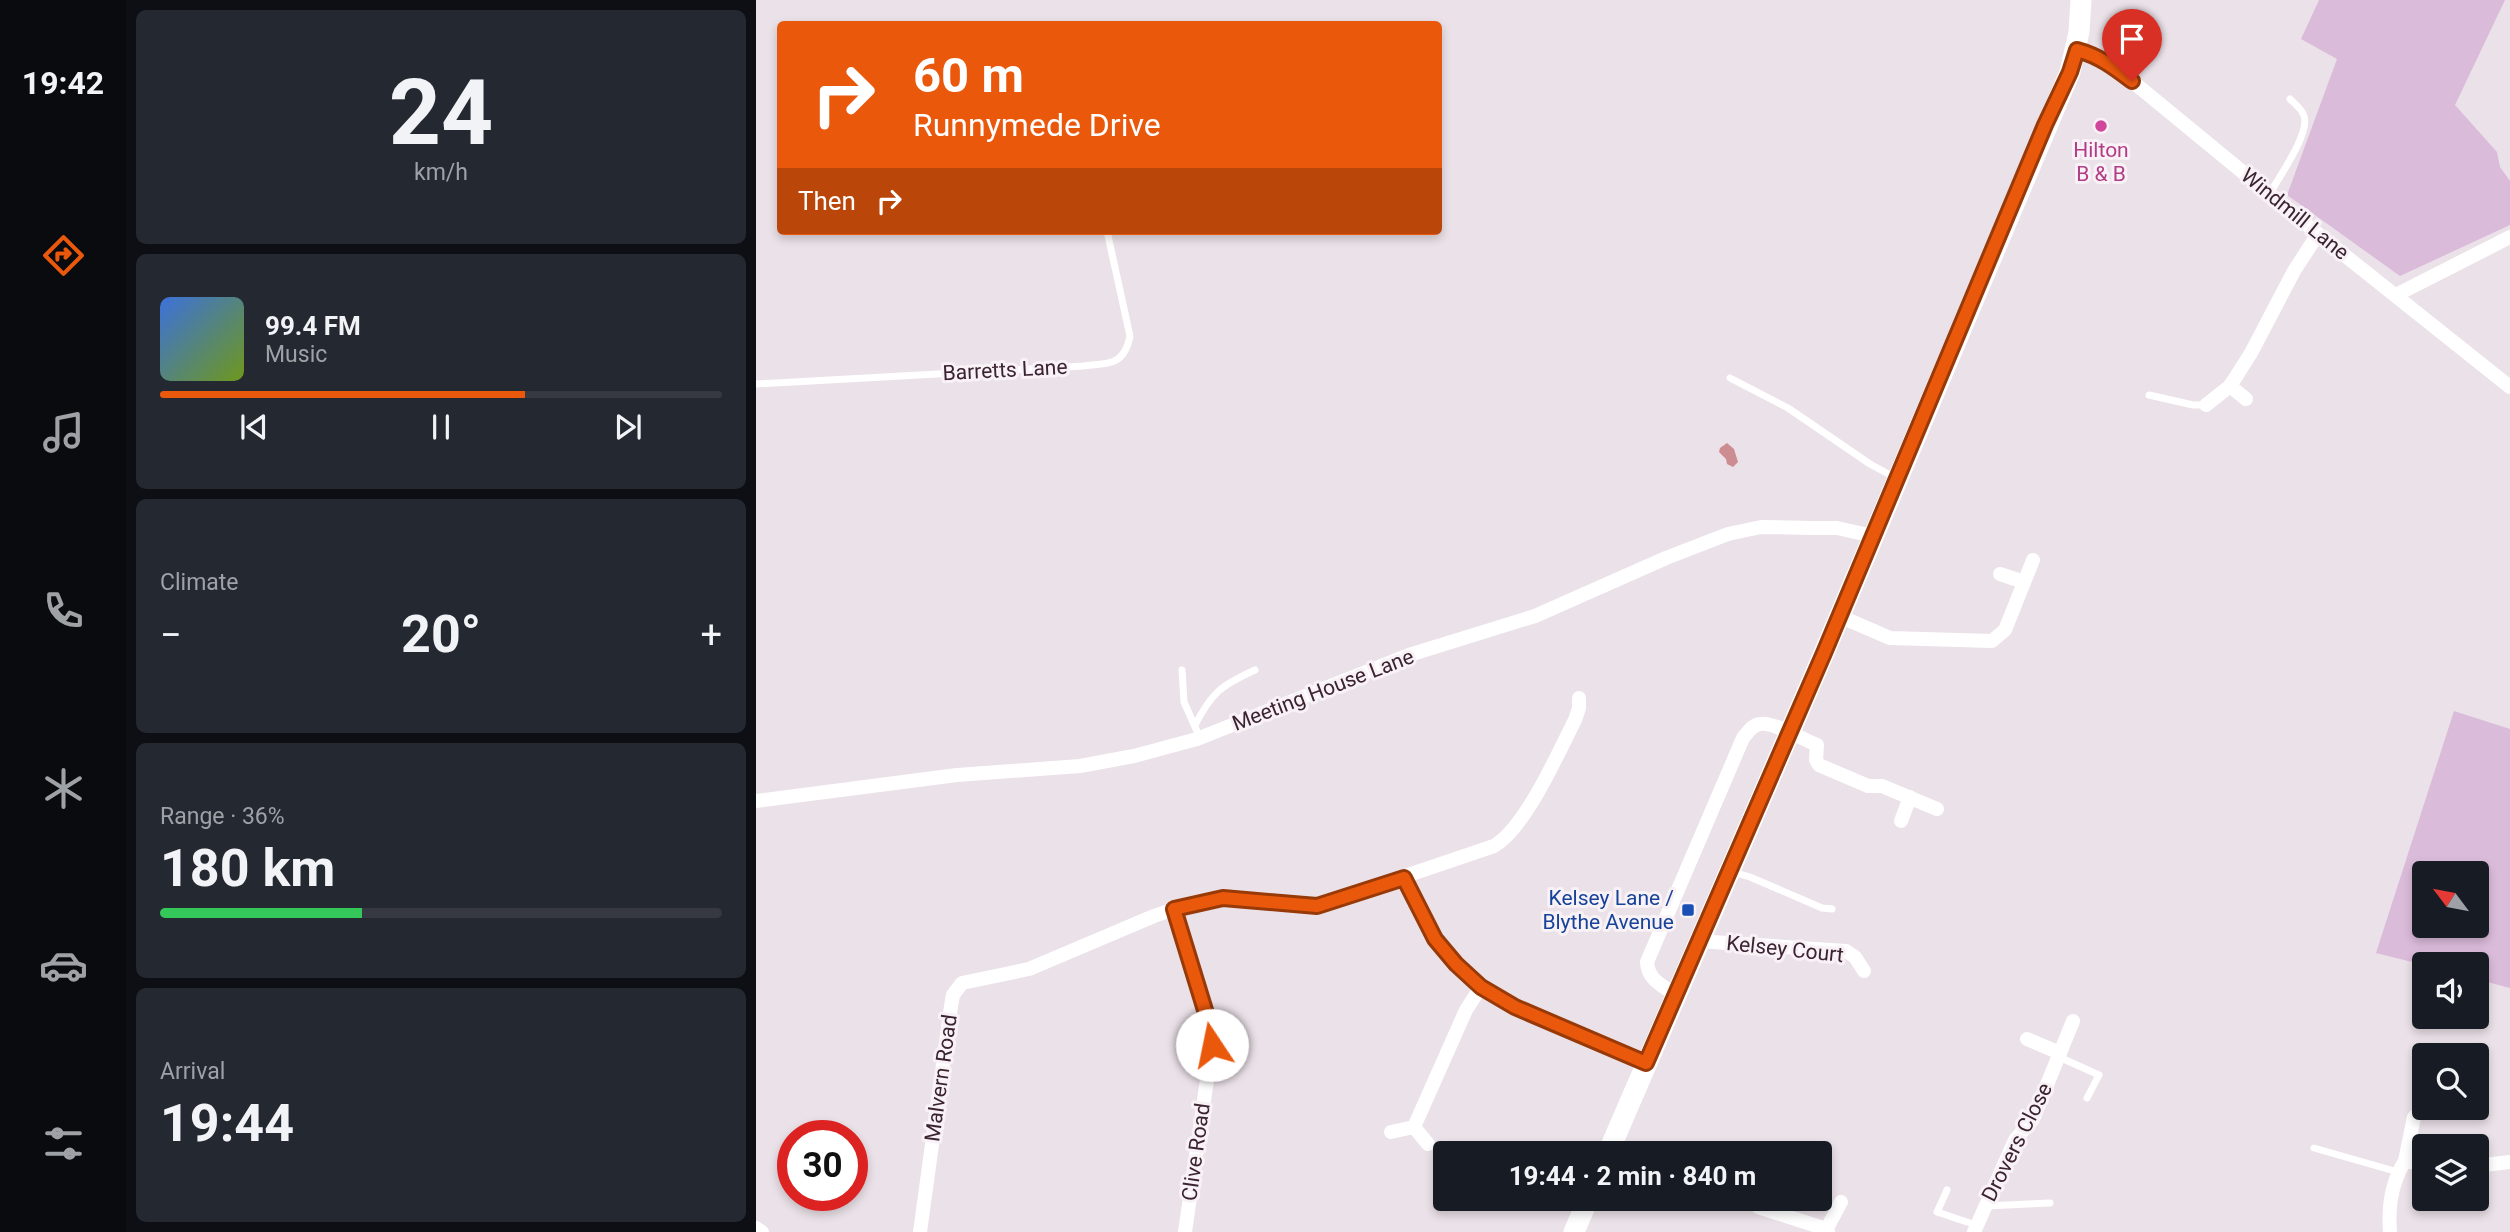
<!DOCTYPE html>
<html lang="en">
<head>
<meta charset="utf-8">
<style>
	body { margin:0; font-family:Roboto,sans-serif; background:#242831; color:#f1f3f6; height:100vh; display:flex; flex-direction:column; font-size:26px; white-space:nowrap }
	* { box-sizing:border-box; margin:0 }
	p { font-size:23px; color:#9ea1a6 }
	.icon { flex:none; width:38px; height:38px; fill:none; stroke:currentColor; stroke-width:2; stroke-linecap:round; stroke-linejoin:round }
	.map { position:relative; flex:1; overflow:hidden }
	.panel { display:flex; flex-direction:column; gap:10px; padding:10px; background:#0d0f14; width:630px }
	.panel>* { flex:none }
	.banner { position:absolute; left:21px; top:21px; width:665px; height:214px; border-radius:7px; box-shadow:0 4px 10px #0003; background:#ea580c; color:#fff; overflow:hidden }
	.needle { width:46px; rotate:302deg }
	.tools { position:absolute; left:1656px; top:861px; display:grid; gap:14px }
	.tools a { display:grid; place-items:center; width:77px; height:77px; border-radius:7px; background:#171b24; box-shadow:0 4px 10px #0003; font-size:35px }
	.speed { position:absolute; left:21px; top:1120px; display:flex; gap:14px; font-size:35px; font-weight:700; text-align:center }
	.speed>* { display:grid; place-content:center; width:91px; height:91px; border-radius:50%; background:#171b24; box-shadow:0 4px 10px #0003; line-height:1 }
	.speed .limit { border:10px solid #d22; background:#fff; color:#111 }
	.pin { position:absolute; display:grid; place-items:center; width:60px; height:60px; color:#fff; margin:-72px -30px; border-radius:50% 50% 50% 0; rotate:-45deg; box-shadow:0 0 7px #0007 }
	.pin .icon { rotate:45deg }
	.me { position:absolute; width:77px; margin:-38px; rotate:349deg; stroke-linejoin:round; filter:drop-shadow(0 0 5px #0008) }
	.turn { display:flex; align-items:center; gap:24px; height:147px; padding:0 21px; font-size:32px }
	.turn .icon { width:91px; height:91px; stroke-width:2.5 }
	.turn b { display:block; font-size:49px; line-height:60px }
	.then { display:flex; align-items:center; height:66px; padding:0 21px; background:#0003; gap:14px; font-size:26px }
	.big { font-size:52px; font-weight:700; line-height:1.1 }
	.panel .card { flex:1; display:flex; flex-direction:column; justify-content:center; gap:10px; min-width:0; padding:0 24px; border-radius:10px; background:#242831 }
	.panel .dial { align-items:center; gap:0 }
	.dial b { font-size:91px; line-height:1 }
	.song { display:flex; align-items:center; gap:21px }
	.cover { width:84px; height:84px; border-radius:10px; background:linear-gradient(135deg,hsl(220 70% 55%),hsl(80 70% 35%)) }
	.played { height:7px; border-radius:4px; background:linear-gradient(90deg,#ea580c 65%,#363941 65%) }
	.keys { display:flex; justify-content:space-around; direction:ltr }
	.heat { display:flex; justify-content:space-between; align-items:center; font-size:38px; direction:ltr }
	.charge { height:10px; border-radius:5px; background:linear-gradient(90deg,#34c759 36%,#363941 0) }
	.trip { position:absolute; left:677px; top:1141px; width:399px; height:70px; border-radius:7px; background:#171b24; box-shadow:0 4px 10px #0003; font-weight:700; line-height:70px; text-align:center }
	main { display:flex; flex:1; min-height:0 }
	.dock { display:flex; flex-direction:column; width:126px; justify-content:space-around; align-items:center; background:#090b0e; color:#9ea1a6 }
	.dock .icon { width:49px; height:49px }
	.dock .selected { color:#ea580c }
	.dock b { font-size:32px; color:#f1f3f6 }
	.map>svg:first-child { display:block }
	.green { fill:#dbbbda; fill-rule:evenodd }
	.water { fill:#cd8c92 }
	.lines { fill:none; stroke-linecap:round; stroke-linejoin:round }
	.lane { stroke:#fff; stroke-width:7 }
	.street { stroke:#fff; stroke-width:14 }
	.secondary { stroke:#fff; stroke-width:21 }
	.route-casing { stroke:#983908; stroke-width:18 }
	.route { stroke:#ea580c; stroke-width:12 }
	.hotel-dot { fill:#d1479c; stroke:#f8f2f6; stroke-width:2.5 }
	.transit-dot { fill:#1a4fb4; stroke:#f8f2f6; stroke-width:2.5 }
	.labels { text-anchor:middle; stroke-width:6; stroke-linejoin:round; paint-order:stroke }
	.hotel-label { font-size:21px; fill:#b23c85; stroke:#f8f2f6 }
	.street-label { font-size:21px; fill:#3b232f; stroke:#f8f2f6 }
	.transit-label { font-size:21px; fill:#164399; stroke:#f8f2f6; text-anchor:end }
</style>
</head>
<body>
<main>
<nav class="dock">
<b>19:42</b>
<svg class="icon selected" aria-label="directions" viewBox="0 0 24 24"><path d="M12 3l9 9-9 9-9-9zM9 14v-3h6M13 9l2 2-2 2"/></svg>
<svg class="icon" aria-label="music" viewBox="0 0 24 24"><path d="M9 18V5l10-2v13"/><circle cx="6" cy="18" r="3"/><circle cx="16" cy="16" r="3"/></svg>
<svg class="icon" aria-label="phone" viewBox="0 0 24 24"><path d="M5 4h4l2 5-3 2q2 4 5 5l2-3 5 2v4C11 20 4 13 5 4z"/></svg>
<svg class="icon" aria-label="climate" viewBox="0 0 24 24"><path d="M12 3v18M4 7l16 10M4 17L20 7"/></svg>
<svg class="icon" aria-label="car" viewBox="0 0 24 24"><path d="M5 17H2v-5l4-1 3-4h7l3 4 3 1v5h-3M9 17h6M6 11h13"/><circle cx="7" cy="17" r="2"/><circle cx="17" cy="17" r="2"/></svg>
<svg class="icon" aria-label="filters" viewBox="0 0 24 24"><path d="M4 7h16M4 17h16"/><circle cx="9" cy="7" r="2"/><circle cx="15" cy="17" r="2"/></svg>
</nav>
<section class="panel">
<div class="card dial"><b>24</b><p>km/h</p></div>
<div class="card">
<div class="song"><i class="cover"></i><div><b>99.4 FM</b><p>Music</p></div></div>
<div class="played"></div>
<div class="keys"><svg class="icon" aria-label="previous" viewBox="0 0 24 24"><path d="M18 5L8 12l10 7zM5 5v14"/></svg><svg class="icon" aria-label="pause" viewBox="0 0 24 24"><path d="M8 5v14M16 5v14"/></svg><svg class="icon" aria-label="next" viewBox="0 0 24 24"><path d="M6 5l10 7-10 7zM19 5v14"/></svg></div>
</div>
<div class="card"><p>Climate</p>
<div class="heat"><a>−</a><b class="big">20°</b><a>+</a></div>
</div>
<div class="card"><p>Range · 36%</p><b class="big">180 km</b><div class="charge"></div></div>
<div class="card"><p>Arrival</p><b class="big">19:44</b></div>
</section>
<div class="map">
<svg width="1754" height="1232" viewBox="0 0 1754 1232">
	<rect width="100%" height="100%" fill="#ebe1e8"/>
	<g class="green">
		<path d="M1563,0H1749L1699,105L1741,152L1744,167L1754,181V225L1644,276L1531,195L1581,59L1545,39Z"/>
		<path d="M1698,711L1754,729V988L1720,979V964L1668,965L1620,953ZM1668,873H1720V926H1668Z"/>
	</g>
	<path class="water" d="M971,443L978,449L982,462L977,467L971,464L970,459L963,452L964,448Z"/>
	<g class="lines">
		<g class="lane">
			<path d="M1514,193C1523,177 1554,134 1548,116C1546,109 1539,104 1534,99"/>
			<path d="M974,378L1032,408L1114,464L1138,477"/>
			<path d="M0,384L327,366C353,363 368,366 374,336L351,231"/>
			<path d="M1393,395L1437,405H1450"/>
			<path d="M426,670L428,702L444,738"/>
			<path d="M439,725C456,692 466,685 499,670"/>
			<path d="M977,872L994,877L1066,908L1076,909"/>
			<path d="M1675,1055L1676,1050"/>
			<path d="M1303,1057L1343,1075L1331,1098"/>
			<path d="M1658,1117L1668,1080"/>
			<path d="M1558,1148L1642,1172"/>
			<path d="M1191,1190L1181,1212L1220,1225"/>
			<path d="M1229,1206L1294,1203"/>
		</g>
		<g class="street">
			<path d="M1321,50L1336,54L1354,63L1562,234L1754,387"/>
			<path d="M1640,295L1754,237"/>
			<path d="M1474,386L1490,399"/>
			<path d="M1450,405L1474,386L1495,353L1538,271L1562,234"/>
			<path d="M1244,574L1268,582"/>
			<path d="M1083,616L1134,638L1236,641L1249,630L1277,560"/>
			<path d="M0,801L201,775L324,766L378,756L441,739L653,655L779,616L910,558L972,534L1005,527L1057,528H1081L1117,536"/>
			<path d="M1145,821L1154,797"/>
			<path d="M648,878L679,939L700,964L725,987L759,1007L890,1063"/>
			<path d="M418,909L452,1020L456,1045L429,1232"/>
			<path d="M942,941L1090,951L1099,957L1108,971"/>
			<path d="M919,995C906,985 892,980 891,962L987,738C992,732 996,725 1004,724C1016,721 1048,740 1061,745L1060,760L1063,765L1112,786H1126L1181,809"/>
			<path d="M1271,1039L1304,1053"/>
			<path d="M658,1127L710,1010L725,987"/>
			<path d="M635,1132L658,1127L672,1144"/>
			<path d="M1649,1161L1658,1117"/>
			<path d="M1720,1166L1754,1162"/>
			<path d="M1002,1207L1067,1228L1072,1232"/>
			<path d="M0,1228L6,1232"/>
			<path d="M1070,1230L1085,1202"/>
			<path d="M164,1232L195,1006L197,995L206,983L273,969L398,916L436,903L466,898L561,906L738,846C770,827 801,755 819,720L823,708V698"/>
			<path d="M1218,1232L1259,1140L1277,1119L1317,1021"/>
			<path d="M1634,1232C1632,1207 1635,1183 1649,1161L1668,1164"/>
		</g>
		<g class="secondary">
			<path d="M852,1153L1068,653L1314,72L1323,32L1325,0"/>
			<path d="M818,1232L832,1199"/>
		</g>
	</g>
	<g class="lines">
		<g class="route-casing">
			<path id="route" d="M456,1045L452,1020L418,909L467,898L561,906L648,878L679,939L700,964L725,987L759,1007L890,1063L1068,653L1289,125L1314,72L1321,50C1343,56 1358,67 1376,81"/>
		</g>
		<use href="#route" class="route"/>
	</g>
	<circle class="hotel-dot" cx="1345" cy="126" r="7"/>
	<rect class="transit-dot" x="925" y="903" width="14" height="14" rx="3.5"/>
	<g class="labels">
		<g class="hotel-label">
			<text x="1345" y="157">Hilton<tspan x="1345" dy="24">B &amp; B</tspan></text>
		</g>
		<g class="street-label">
			<text transform="translate(1539 214) rotate(39)" y="7">Windmill Lane</text>
			<text transform="translate(249 370) rotate(-3)" y="7">Barretts Lane</text>
			<text transform="translate(567 690) rotate(-21)" y="7">Meeting House Lane</text>
			<text transform="translate(1029 949) rotate(6)" y="7">Kelsey Court</text>
			<text transform="translate(185 1078) rotate(-82)" y="7">Malvern Road</text>
			<text transform="translate(1261 1142) rotate(-63)" y="7">Drovers Close</text>
			<text transform="translate(440 1152) rotate(-82)" y="7">Clive Road</text>
		</g>
		<g class="transit-label">
			<text x="918" y="905">Kelsey Lane /<tspan x="918" dy="24">Blythe Avenue</tspan></text>
		</g>
	</g>
</svg>
<div class="tools">
<a><svg class="needle" viewBox="-14 -14 28 28"><path d="M0-13l5 13h-10z" fill="#e53935"/><path d="M0 13l5-13h-10z" fill="#9ea1a6"/></svg></a>
<a><svg class="icon" aria-label="sound" viewBox="0 0 24 24"><path d="M4 9h4l5-4v14l-5-4H4zM17 9q2 3 0 6"/></svg></a>
<a><svg class="icon" aria-label="search" viewBox="0 0 24 24"><circle cx="10" cy="10" r="6"/><path d="M15 15l6 6"/></svg></a>
<a><svg class="icon" aria-label="layers" viewBox="0 0 24 24"><path d="M12 4l9 5-9 5-9-5zM3 14l9 5 9-5"/></svg></a>
</div>
<div class="speed"><div class="limit">30</div></div>
<div class="pin" style="left:1376px;top:81px;background:#d93025"><svg class="icon" aria-label="arrive" viewBox="0 0 24 24"><path d="M6 21V4h12l-3 4 3 4H6"/></svg></div>
<svg class="me" style="left:456px;top:1045px" viewBox="-20 -20 40 40"><circle r="19" fill="#fff"/><path d="M0-13L10 11 0 6-10 11z" fill="#ea580c"/></svg>
<div class="trip">19:44 · 2 min · 840 m</div>
<div class="banner">
<div class="turn"><svg class="icon" aria-label="right" viewBox="0 0 24 24"><path d="M7 20v-9h11M14 6l5 5-5 5"/></svg><div><b>60 m</b>Runnymede Drive</div></div>
<div class="then">Then<svg class="icon" aria-label="right" viewBox="0 0 24 24"><path d="M7 20v-9h11M14 6l5 5-5 5"/></svg></div>
</div>
</div>
</main>
</body>
</html>
